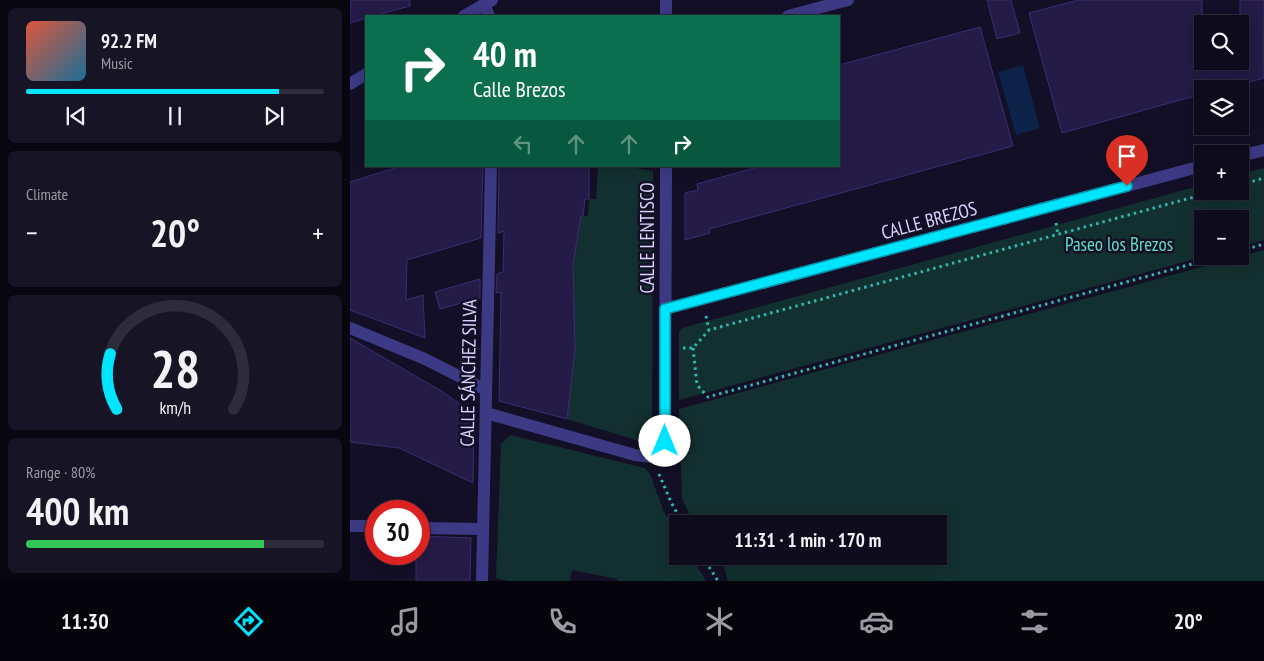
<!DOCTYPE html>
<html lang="en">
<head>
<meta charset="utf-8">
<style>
	body { margin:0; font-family:"PT Sans Narrow",sans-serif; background:#171425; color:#f1f3f6; height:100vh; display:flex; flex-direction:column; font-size:19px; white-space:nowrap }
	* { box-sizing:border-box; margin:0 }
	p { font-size:16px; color:#9b9ba3 }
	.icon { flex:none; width:28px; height:28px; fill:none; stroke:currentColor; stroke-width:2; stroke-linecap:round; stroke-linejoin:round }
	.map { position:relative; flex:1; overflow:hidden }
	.panel { display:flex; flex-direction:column; gap:8px; padding:8px; background:#08060f; width:350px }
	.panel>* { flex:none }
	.guide { position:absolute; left:15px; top:15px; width:475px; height:152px; border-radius:0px; box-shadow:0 2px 12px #0003,0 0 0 1px #2e2b3b; background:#0b6e4f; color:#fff; overflow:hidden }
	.controls { position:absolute; left:844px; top:15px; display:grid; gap:10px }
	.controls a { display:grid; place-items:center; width:55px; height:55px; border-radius:0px; background:#0e0b1c; box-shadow:0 2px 12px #0003,0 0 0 1px #2e2b3b; font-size:25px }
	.speed { position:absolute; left:15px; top:500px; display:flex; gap:10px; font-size:25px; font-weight:700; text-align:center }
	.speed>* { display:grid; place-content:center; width:65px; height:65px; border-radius:50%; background:#0e0b1c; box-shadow:0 2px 12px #0003,0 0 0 1px #2e2b3b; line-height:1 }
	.speed .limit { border:8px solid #d22; background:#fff; color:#111 }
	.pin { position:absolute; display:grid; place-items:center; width:42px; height:42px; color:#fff; margin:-51px -21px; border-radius:50% 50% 50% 0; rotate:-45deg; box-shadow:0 0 5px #0007 }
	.pin .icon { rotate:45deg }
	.me { position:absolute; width:55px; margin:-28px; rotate:0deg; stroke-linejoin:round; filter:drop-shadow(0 0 4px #0008) }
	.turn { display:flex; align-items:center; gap:18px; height:105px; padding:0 25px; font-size:22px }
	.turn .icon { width:65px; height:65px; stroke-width:2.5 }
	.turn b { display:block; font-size:35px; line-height:42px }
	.lanes { display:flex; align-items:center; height:48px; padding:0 25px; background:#0003; justify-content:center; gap:25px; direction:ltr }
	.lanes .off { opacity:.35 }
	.big { font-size:38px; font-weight:800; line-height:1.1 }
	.panel .widget { flex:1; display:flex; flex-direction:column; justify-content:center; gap:8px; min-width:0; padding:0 18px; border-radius:8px; background:#171425 }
	.panel .dial { align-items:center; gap:0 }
	.dial svg { height:130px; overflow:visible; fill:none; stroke:#2e2b3b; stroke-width:7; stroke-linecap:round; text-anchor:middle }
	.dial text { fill:#f1f3f6; stroke:none }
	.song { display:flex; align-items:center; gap:15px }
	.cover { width:60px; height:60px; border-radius:8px; background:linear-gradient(135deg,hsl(10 70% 55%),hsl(200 70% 35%)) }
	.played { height:5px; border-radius:2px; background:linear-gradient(90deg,#00e5ff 85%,#2e2b3b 85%) }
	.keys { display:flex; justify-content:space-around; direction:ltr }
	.heat { display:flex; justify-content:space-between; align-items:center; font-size:28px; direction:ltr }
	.charge { height:8px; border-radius:4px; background:linear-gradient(90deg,#34c759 80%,#2e2b3b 0) }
	.trip { position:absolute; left:319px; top:515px; width:278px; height:50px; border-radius:0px; background:#0e0b1c; box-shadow:0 2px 12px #0003,0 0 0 1px #2e2b3b; font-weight:800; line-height:50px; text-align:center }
	.dock { display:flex; height:80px; justify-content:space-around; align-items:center; background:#06040b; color:#9b9ba3 }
	.dock .icon { width:35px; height:35px }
	.dock .selected { color:#00e5ff }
	.dock b { font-size:22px; color:#f1f3f6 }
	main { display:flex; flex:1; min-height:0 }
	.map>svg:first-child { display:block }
	.green { fill:#12302f }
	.water { fill:#0c2248 }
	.building { fill:#241b47; stroke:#3b2d73 }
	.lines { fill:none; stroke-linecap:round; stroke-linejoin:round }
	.path { stroke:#2fb8b0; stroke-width:3; stroke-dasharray:2.5 4; stroke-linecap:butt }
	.minor { stroke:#3d3a85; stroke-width:12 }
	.route-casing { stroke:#0095a6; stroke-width:12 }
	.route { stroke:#00e5ff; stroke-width:9 }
	.labels { text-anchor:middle; stroke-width:5; stroke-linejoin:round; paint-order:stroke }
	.street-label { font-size:19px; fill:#d9d4ff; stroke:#130f26 }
	.park-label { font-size:19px; fill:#5fe0c0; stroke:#130f26 }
</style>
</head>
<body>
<main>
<section class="panel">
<div class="widget">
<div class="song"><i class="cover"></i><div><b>92.2 FM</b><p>Music</p></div></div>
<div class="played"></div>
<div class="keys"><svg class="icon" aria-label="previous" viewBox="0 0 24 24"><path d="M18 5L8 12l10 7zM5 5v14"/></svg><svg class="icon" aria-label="pause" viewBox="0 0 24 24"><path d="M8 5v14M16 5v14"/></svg><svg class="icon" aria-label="next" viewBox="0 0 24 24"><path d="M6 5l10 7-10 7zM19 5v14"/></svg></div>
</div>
<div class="widget"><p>Climate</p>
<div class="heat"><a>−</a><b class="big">20°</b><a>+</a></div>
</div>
<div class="widget dial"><svg viewBox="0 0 100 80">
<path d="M14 69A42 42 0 1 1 86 69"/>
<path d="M14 69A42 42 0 0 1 10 35" stroke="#00e5ff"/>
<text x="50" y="56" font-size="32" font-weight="700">28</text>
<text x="50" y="72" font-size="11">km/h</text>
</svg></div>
<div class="widget"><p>Range · 80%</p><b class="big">400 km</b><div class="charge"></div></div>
</section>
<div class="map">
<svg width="914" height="581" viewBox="0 0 914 581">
	<rect width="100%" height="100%" fill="#130f26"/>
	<g class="green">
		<path d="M248,166H274L303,171L302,445L217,419L224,357L223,251H226L231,216H238L239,199H246Z"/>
		<path d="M914,168V240L890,247V219H852V256H856L329,400V332L332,328L852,185V191H890V174Z"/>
		<path d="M914,250V581H378L373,564L367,556H588V524H344L332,499L329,409Z"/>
		<path d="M160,435L295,468L300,474L314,512L327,534L328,556H341L356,581H267V579L222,570L220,581H158L146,578L151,444Z"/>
	</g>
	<path class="water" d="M673,65L690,128L666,135L648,72Z"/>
	<g class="building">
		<path d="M0,0H60V6L23,16H16V18L0,23Z"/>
		<path d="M637,0H661L670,33L647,39Z"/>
		<path d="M728,0H852V61H890V0H914V78L873,89H852V94L712,133L679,13Z"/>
		<path d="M630,27L663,146L359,229L360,233L335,240V193L348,190L347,184L411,166H489V65Z"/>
		<path d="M51,166H133L131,238L57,260L56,300L73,295L75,338L0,310V182Z"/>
		<path d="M149,166H239V199H235L233,216H231L223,264L225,350L217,419L149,401L151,292L146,293L147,274L153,272L154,231L148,233Z"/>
		<path d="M130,279V298L90,309L85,292Z"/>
		<path d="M0,338L93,392L124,414L123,483L49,448L0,442Z"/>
		<path d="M69,536L121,538L120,581H66V554H69Z"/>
	</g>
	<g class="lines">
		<g class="path">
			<path d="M890,185L914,178"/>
			<path d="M706,223L708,235"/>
			<path d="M890,251L914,244"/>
			<path d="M356,316L359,330"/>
			<path d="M333,348H343L359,330L866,191"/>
			<path d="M343,348L347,385L358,397L871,256"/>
			<path d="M309,474L321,502L333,524"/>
			<path d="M352,556L368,581"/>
		</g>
		<g class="minor">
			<path d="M134,4L139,16"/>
			<path d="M114,16L142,0"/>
			<path d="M316,16V0"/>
			<path d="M438,16L498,0"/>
			<path d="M0,84L16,74"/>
			<path d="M890,156L914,150"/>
			<path d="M315,309L852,166"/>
			<path d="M0,328L75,359L136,390"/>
			<path d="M136,413L285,455L302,457L315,441L316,166"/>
			<path d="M0,526H26"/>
			<path d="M69,528L133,529"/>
			<path d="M132,581L141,166"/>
		</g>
	</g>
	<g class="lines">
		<g class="route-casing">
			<path id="route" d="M315,441V309L777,186"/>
		</g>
		<use href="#route" class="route"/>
	</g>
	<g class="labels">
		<g class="street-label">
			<text transform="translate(579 220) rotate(-15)" y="7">CALLE BREZOS</text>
			<text transform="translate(297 238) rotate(-90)" y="7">CALLE LENTISCO</text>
			<text transform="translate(118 373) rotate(-89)" y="7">CALLE SÁNCHEZ SILVA</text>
		</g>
		<g class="park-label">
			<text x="769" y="251">Paseo los Brezos</text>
		</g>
	</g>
</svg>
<div class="controls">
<a><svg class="icon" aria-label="search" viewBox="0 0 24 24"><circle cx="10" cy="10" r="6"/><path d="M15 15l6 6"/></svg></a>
<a><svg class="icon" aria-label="layers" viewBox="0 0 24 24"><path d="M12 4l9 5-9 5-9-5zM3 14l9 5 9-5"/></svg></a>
<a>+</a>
<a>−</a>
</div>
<div class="speed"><div class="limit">30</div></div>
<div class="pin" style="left:777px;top:186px;background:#d93025"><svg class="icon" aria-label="arrive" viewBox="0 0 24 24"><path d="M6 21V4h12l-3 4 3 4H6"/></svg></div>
<svg class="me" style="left:315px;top:441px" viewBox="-20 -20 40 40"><circle r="19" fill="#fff"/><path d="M0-13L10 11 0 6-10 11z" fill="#00e5ff"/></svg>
<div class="trip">11:31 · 1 min · 170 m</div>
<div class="guide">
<div class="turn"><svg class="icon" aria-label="right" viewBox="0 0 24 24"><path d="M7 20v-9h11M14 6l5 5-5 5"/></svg><div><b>40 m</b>Calle Brezos</div></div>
<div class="lanes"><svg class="icon off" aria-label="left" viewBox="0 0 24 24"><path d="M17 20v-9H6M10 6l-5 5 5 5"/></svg><svg class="icon off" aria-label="ahead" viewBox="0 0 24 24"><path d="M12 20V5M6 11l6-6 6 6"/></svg><svg class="icon off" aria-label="ahead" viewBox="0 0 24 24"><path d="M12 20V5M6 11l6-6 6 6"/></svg><svg class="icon" aria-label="right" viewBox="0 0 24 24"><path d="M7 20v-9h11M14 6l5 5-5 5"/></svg></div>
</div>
</div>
</main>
<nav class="dock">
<b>11:30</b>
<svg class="icon selected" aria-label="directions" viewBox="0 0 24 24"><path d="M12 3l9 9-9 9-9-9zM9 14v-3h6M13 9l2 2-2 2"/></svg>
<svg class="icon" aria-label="music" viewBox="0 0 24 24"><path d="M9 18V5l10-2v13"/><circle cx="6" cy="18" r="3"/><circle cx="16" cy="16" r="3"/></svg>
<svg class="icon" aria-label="phone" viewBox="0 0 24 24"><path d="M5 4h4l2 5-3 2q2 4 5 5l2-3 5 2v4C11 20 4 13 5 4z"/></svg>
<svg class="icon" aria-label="climate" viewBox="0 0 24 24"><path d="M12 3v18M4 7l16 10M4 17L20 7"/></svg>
<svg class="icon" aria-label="car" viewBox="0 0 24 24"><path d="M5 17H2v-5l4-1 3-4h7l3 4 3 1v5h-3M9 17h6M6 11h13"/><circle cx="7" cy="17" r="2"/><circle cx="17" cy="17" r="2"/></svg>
<svg class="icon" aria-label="filters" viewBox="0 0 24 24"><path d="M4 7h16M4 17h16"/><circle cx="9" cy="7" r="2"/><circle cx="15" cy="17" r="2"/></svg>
<b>20°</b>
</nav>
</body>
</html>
